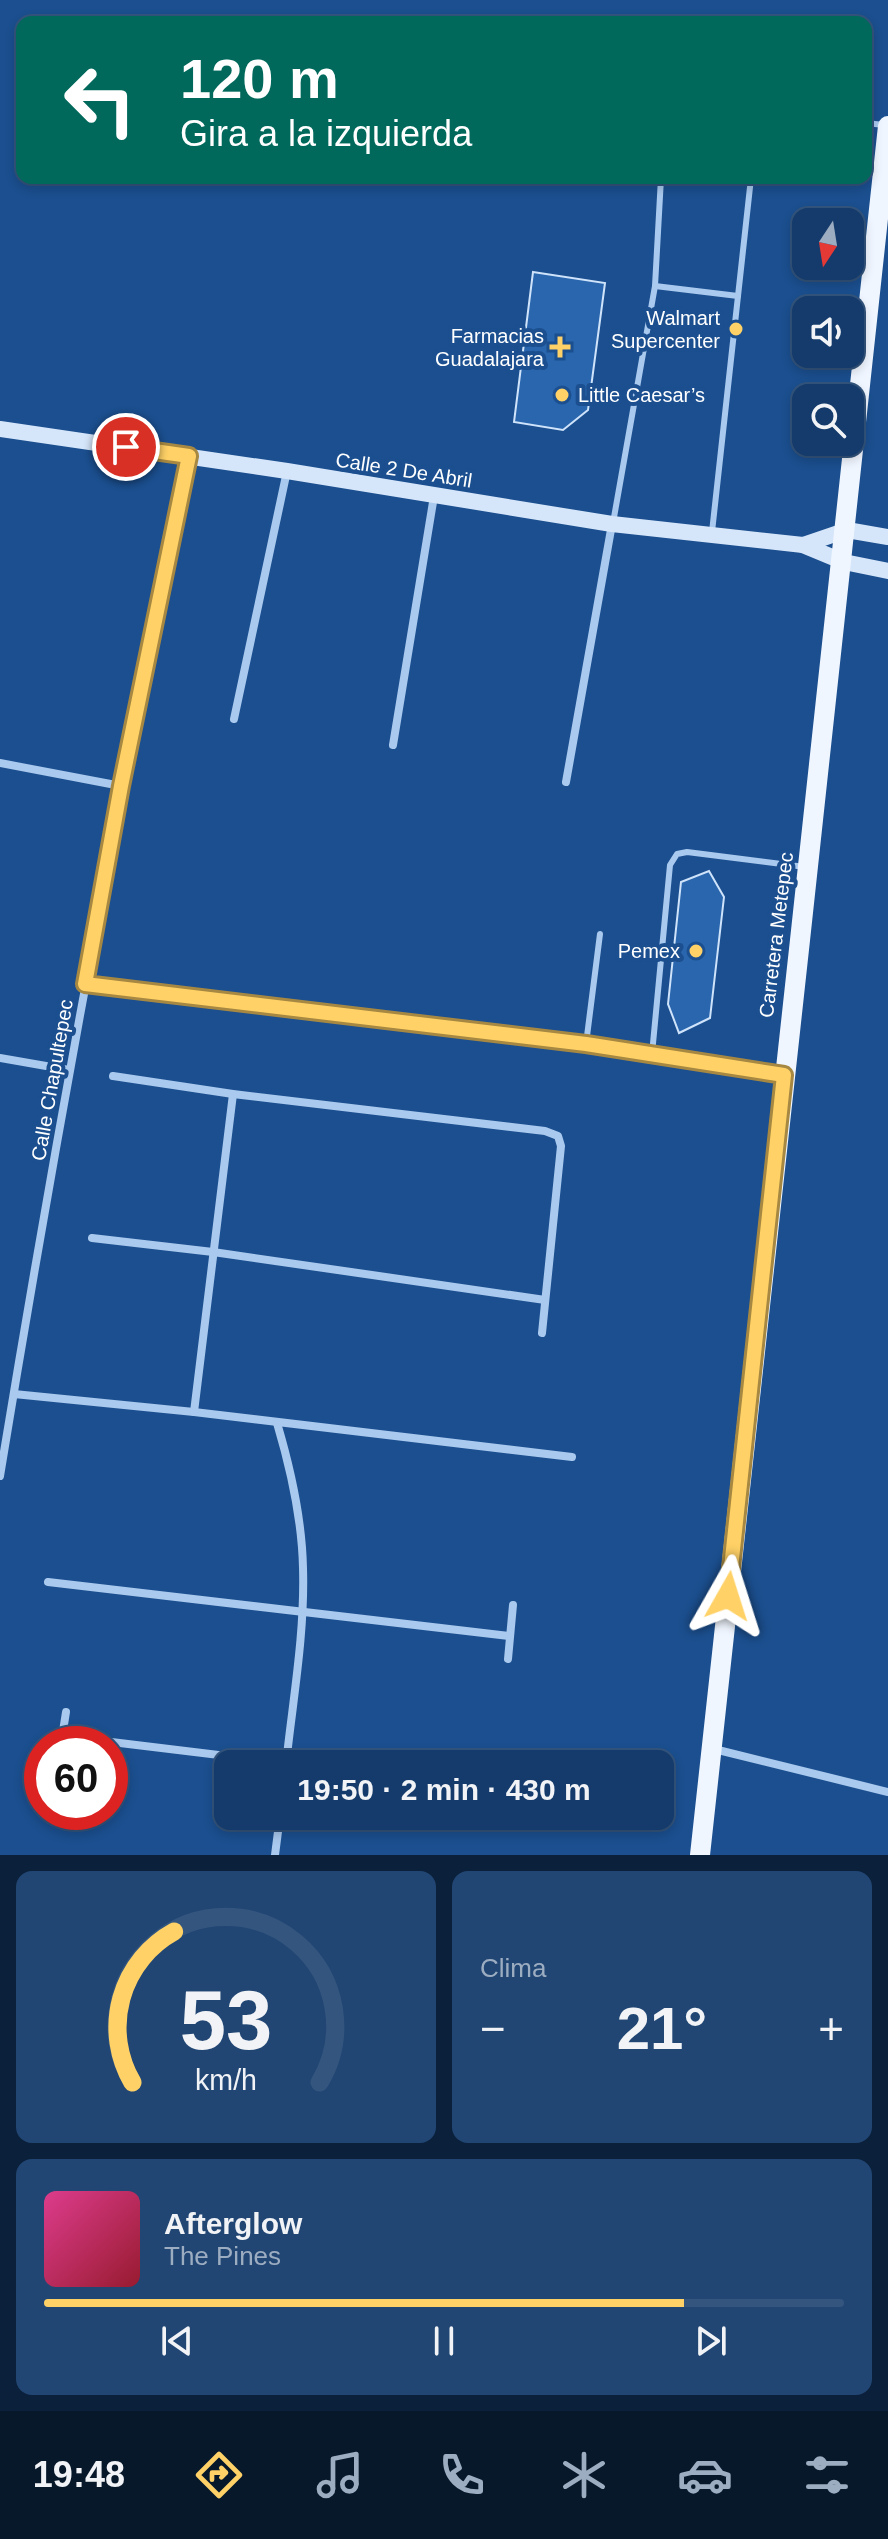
<!DOCTYPE html>
<html lang="es">
<head>
<meta charset="utf-8">
<style>
	body { margin:0; font-family:Helvetica,sans-serif; background:#214673; color:#f1f3f6; height:100vh; display:flex; flex-direction:column; font-size:30px; white-space:nowrap }
	* { box-sizing:border-box; margin:0 }
	p { font-size:26px; color:#9dadc1 }
	.icon { flex:none; width:44px; height:44px; fill:none; stroke:currentColor; stroke-width:2; stroke-linecap:round; stroke-linejoin:round }
	.map { position:relative; height:1855px; overflow:hidden }
	.sheet { display:flex; flex-direction:column; gap:16px; padding:16px; background:#0b203b; flex:1 }
	.sheet>* { flex:none }
	.hud { position:absolute; left:16px; top:16px; width:856px; height:168px; border-radius:16px; box-shadow:0 4px 12px #0003,0 0 0 2px #33557e; background:#00695c; color:#fff; overflow:hidden }
	.needle { width:52px; rotate:192deg }
	.tools { position:absolute; left:792px; top:208px; display:grid; gap:16px }
	.tools a { display:grid; place-items:center; width:72px; height:72px; border-radius:16px; background:#143b6b; box-shadow:0 4px 12px #0003,0 0 0 2px #33557e; font-size:40px }
	.speed { position:absolute; left:24px; top:1726px; display:flex; gap:16px; font-size:40px; font-weight:700; text-align:center }
	.speed>* { display:grid; place-content:center; width:104px; height:104px; border-radius:50%; background:#143b6b; box-shadow:0 4px 12px #0003,0 0 0 2px #33557e; line-height:1 }
	.speed .limit { border:12px solid #d22; background:#fff; color:#111 }
	.pin { position:absolute; display:grid; place-items:center; width:68px; height:68px; color:#fff; margin:-34px; border:4px solid #fff; border-radius:50%; box-shadow:0 2px 8px #0007 }
	.me { position:absolute; width:88px; margin:-44px; rotate:6deg; stroke-linejoin:round; filter:drop-shadow(0 0 6px #0008) }
	.turn { display:flex; align-items:center; gap:28px; height:168px; padding:0 32px; font-size:36px }
	.turn .icon { width:104px; height:104px; stroke-width:2.5 }
	.turn b { display:block; font-size:56px; line-height:68px }
	.big { font-size:60px; font-weight:600; line-height:1.1 }
	.sheet .tile { flex:1; display:flex; flex-direction:column; justify-content:center; gap:12px; min-width:0; padding:0 28px; border-radius:16px; background:#214673 }
	.sheet .dial { align-items:center; gap:0 }
	.dial svg { height:208px; overflow:visible; fill:none; stroke:#33557e; stroke-width:7; stroke-linecap:round; text-anchor:middle }
	.dial text { fill:#f1f3f6; stroke:none }
	.song { display:flex; align-items:center; gap:24px }
	.cover { width:96px; height:96px; border-radius:12px; background:linear-gradient(135deg,hsl(330 70% 55%),hsl(350 70% 35%)) }
	.played { height:8px; border-radius:4px; background:linear-gradient(90deg,#ffd166 80%,#33557e 80%) }
	.keys { display:flex; justify-content:space-around; direction:ltr }
	.heat { display:flex; justify-content:space-between; align-items:center; font-size:44px; direction:ltr }
	.sheet .tiles { flex:1; display:grid; gap:16px; grid-template-columns:1fr 1fr }
	.tile:last-child { grid-column:span 2 }
	.trip { position:absolute; left:214px; top:1750px; width:460px; height:80px; border-radius:16px; background:#143b6b; box-shadow:0 4px 12px #0003,0 0 0 2px #33557e; font-weight:600; line-height:80px; text-align:center }
	.tab-bar { display:flex; height:128px; justify-content:space-around; align-items:center; background:#08182b; color:#9dadc1 }
	.tab-bar .icon { width:56px; height:56px }
	.tab-bar .active { color:#ffd166 }
	.tab-bar b { font-size:36px; color:#f1f3f6 }
	.map>svg:first-child { display:block }
	.building { fill:#2a66ad; stroke:#cfe3fa; stroke-width:2 }
	.lines { fill:none; stroke-linecap:round; stroke-linejoin:round }
	.lane { stroke:#a9c9ee; stroke-width:6 }
	.street { stroke:#a9c9ee; stroke-width:8 }
	.secondary { stroke:#d6e6fa; stroke-width:16 }
	.primary { stroke:#f0f6ff; stroke-width:20 }
	.route-casing { stroke:#a68842; stroke-width:20 }
	.route { stroke:#ffd166; stroke-width:14 }
	.poi-dot { fill:#ffd166; stroke:#1b4f8f; stroke-width:3 }
	.labels { text-anchor:middle; stroke-width:8; stroke-linejoin:round; paint-order:stroke }
	.poi-label { font-size:20px; fill:#fff; stroke:#1b4f8f; text-anchor:end }
	.street-label { font-size:20px; fill:#fff; stroke:#1b4f8f }
</style>
</head>
<body>
<div class="map">
<svg width="888" height="1855" viewBox="0 0 888 1855">
	<rect width="100%" height="100%" fill="#1b4f8f"/>
	<g class="building">
		<path d="M533,272L605,283L588,410L563,430L514,422Z"/>
		<path d="M709,871L724,897L710,1018L679,1033L668,1004L681,882Z"/>
	</g>
	<g class="lines">
		<g class="lane">
			<path d="M866,123L884,125"/>
			<path d="M655,286L738,296"/>
			<path d="M613,523L655,286L661,178"/>
			<path d="M712,532L751,178"/>
			<path d="M586,1044L600,934"/>
			<path d="M652,1054L670,865L677,854L687,852L805,867"/>
		</g>
		<g class="street">
			<path d="M234,719L287,471"/>
			<path d="M393,745L434,496"/>
			<path d="M0,763L121,786"/>
			<path d="M566,782L612,524"/>
			<path d="M85,984L586,1044L782,1075"/>
			<path d="M0,1058L69,1070"/>
			<path d="M113,1076L233,1094L545,1131L558,1136L561,1146L542,1333"/>
			<path d="M92,1238L213,1252L545,1300"/>
			<path d="M14,1394L194,1412L572,1457"/>
			<path d="M194,1412L233,1094"/>
			<path d="M277,1423C291,1470 302,1519 303,1568C305,1633 293,1699 286,1764"/>
			<path d="M0,1476C56,1135 119,795 189,456"/>
			<path d="M48,1582L509,1636"/>
			<path d="M508,1659L513,1605"/>
			<path d="M62,1736L294,1764"/>
			<path d="M61,1744L66,1712"/>
			<path d="M714,1749L888,1792"/>
			<path d="M497,1764V1754"/>
			<path d="M275,1855L280,1816"/>
		</g>
		<g class="secondary">
			<path d="M0,429L287,471L612,524L803,545L844,562L888,571"/>
			<path d="M803,545L847,530L888,537"/>
		</g>
		<path class="primary" d="M700,1855C760,1278 829,703 888,126"/>
	</g>
	<g class="lines">
		<g class="route-casing">
			<path id="route" d="M126,447L189,456L121,786L85,984L586,1044L784,1075L728,1596"/>
		</g>
		<use href="#route" class="route"/>
	</g>
	<g class="poi-dot">
		<circle cx="736" cy="329" r="8"/>
		<path d="M556 335h8v8h8v8h-8v8h-8v-8h-8v-8h8z"/>
		<circle cx="562" cy="395" r="8"/>
		<circle cx="696" cy="951" r="8"/>
	</g>
	<g class="labels">
		<g class="poi-label">
			<text x="720" y="325">Walmart<tspan x="720" dy="23">Supercenter</tspan></text>
			<text x="544" y="343">Farmacias<tspan x="544" dy="23">Guadalajara</tspan></text>
			<text x="578" y="402" text-anchor="start">Little Caesar’s</text>
			<text x="680" y="958">Pemex</text>
		</g>
		<g class="street-label">
			<text transform="translate(404 470) rotate(9)" y="7">Calle 2 De Abril</text>
			<text transform="translate(776 935) rotate(-83)" y="7">Carretera Metepec</text>
			<text transform="translate(52 1080) rotate(-80)" y="7">Calle Chapultepec</text>
		</g>
	</g>
</svg>
<div class="tools">
<a><svg class="needle" viewBox="-14 -14 28 28"><path d="M0-13l5 13h-10z" fill="#e53935"/><path d="M0 13l5-13h-10z" fill="#9dadc1"/></svg></a>
<a><svg class="icon" aria-label="sound" viewBox="0 0 24 24"><path d="M4 9h4l5-4v14l-5-4H4zM17 9q2 3 0 6"/></svg></a>
<a><svg class="icon" aria-label="search" viewBox="0 0 24 24"><circle cx="10" cy="10" r="6"/><path d="M15 15l6 6"/></svg></a>
</div>
<div class="speed"><div class="limit">60</div></div>
<div class="pin" style="left:126px;top:447px;background:#d93025"><svg class="icon" aria-label="arrive" viewBox="0 0 24 24"><path d="M6 21V4h12l-3 4 3 4H6"/></svg></div>
<svg class="me" style="left:728px;top:1596px" viewBox="-20 -20 40 40"><path d="M0-17L14 15 0 8-14 15z" fill="#ffd166" stroke="#fff" stroke-width="4"/></svg>
<div class="trip">19:50 · 2 min · 430 m</div>
<div class="hud">
<div class="turn"><svg class="icon" aria-label="left" viewBox="0 0 24 24"><path d="M17 20v-9H6M10 6l-5 5 5 5"/></svg><div><b>120 m</b>Gira a la izquierda</div></div>
</div>
</div>
<section class="sheet">
<div class="tiles">
<div class="tile dial"><svg viewBox="0 0 100 80">
<path d="M14 69A42 42 0 1 1 86 69"/>
<path d="M14 69A42 42 0 0 1 30 11" stroke="#ffd166"/>
<text x="50" y="56" font-size="32" font-weight="700">53</text>
<text x="50" y="72" font-size="11">km/h</text>
</svg></div>
<div class="tile"><p>Clima</p>
<div class="heat"><a>−</a><b class="big">21°</b><a>+</a></div>
</div>
<div class="tile">
<div class="song"><i class="cover"></i><div><b>Afterglow</b><p>The Pines</p></div></div>
<div class="played"></div>
<div class="keys"><svg class="icon" aria-label="previous" viewBox="0 0 24 24"><path d="M18 5L8 12l10 7zM5 5v14"/></svg><svg class="icon" aria-label="pause" viewBox="0 0 24 24"><path d="M8 5v14M16 5v14"/></svg><svg class="icon" aria-label="next" viewBox="0 0 24 24"><path d="M6 5l10 7-10 7zM19 5v14"/></svg></div>
</div>
</div>
</section>
<nav class="tab-bar">
<b>19:48</b>
<svg class="icon active" aria-label="directions" viewBox="0 0 24 24"><path d="M12 3l9 9-9 9-9-9zM9 14v-3h6M13 9l2 2-2 2"/></svg>
<svg class="icon" aria-label="music" viewBox="0 0 24 24"><path d="M9 18V5l10-2v13"/><circle cx="6" cy="18" r="3"/><circle cx="16" cy="16" r="3"/></svg>
<svg class="icon" aria-label="phone" viewBox="0 0 24 24"><path d="M5 4h4l2 5-3 2q2 4 5 5l2-3 5 2v4C11 20 4 13 5 4z"/></svg>
<svg class="icon" aria-label="climate" viewBox="0 0 24 24"><path d="M12 3v18M4 7l16 10M4 17L20 7"/></svg>
<svg class="icon" aria-label="car" viewBox="0 0 24 24"><path d="M5 17H2v-5l4-1 3-4h7l3 4 3 1v5h-3M9 17h6M6 11h13"/><circle cx="7" cy="17" r="2"/><circle cx="17" cy="17" r="2"/></svg>
<svg class="icon" aria-label="filters" viewBox="0 0 24 24"><path d="M4 7h16M4 17h16"/><circle cx="9" cy="7" r="2"/><circle cx="15" cy="17" r="2"/></svg>
</nav>
</body>
</html>
